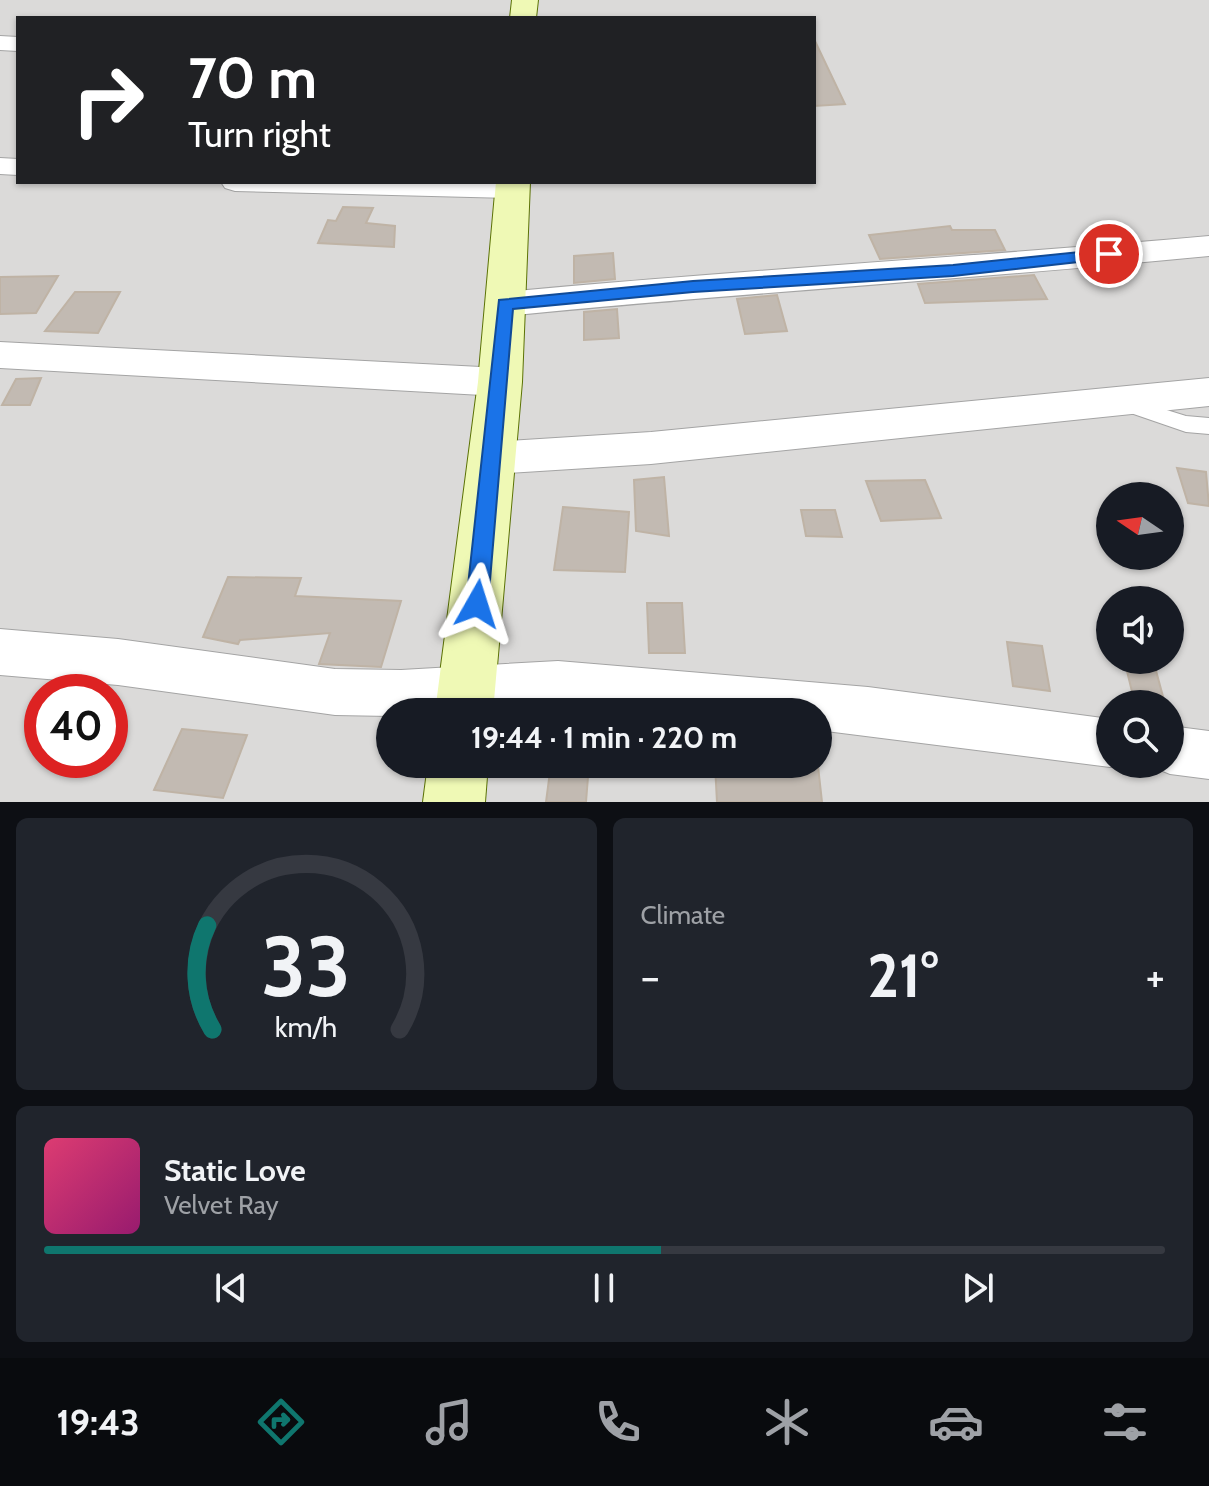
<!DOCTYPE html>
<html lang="en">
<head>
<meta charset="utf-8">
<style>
	body { margin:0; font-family:Cabin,sans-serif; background:#20242c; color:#f1f3f6; height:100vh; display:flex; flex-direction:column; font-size:30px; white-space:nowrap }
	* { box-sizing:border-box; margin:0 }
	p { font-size:26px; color:#9ea1a6 }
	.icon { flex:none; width:44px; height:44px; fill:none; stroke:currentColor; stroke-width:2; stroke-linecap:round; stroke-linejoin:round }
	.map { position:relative; height:802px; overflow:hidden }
	.side { display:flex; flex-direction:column; gap:16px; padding:16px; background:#0d0f14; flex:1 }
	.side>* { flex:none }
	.guide { position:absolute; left:16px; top:16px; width:800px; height:168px; border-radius:0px; box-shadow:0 2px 6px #0004; background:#202124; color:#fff; overflow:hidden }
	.needle { width:52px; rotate:283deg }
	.controls { position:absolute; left:1096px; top:482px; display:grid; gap:16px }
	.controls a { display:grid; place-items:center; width:88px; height:88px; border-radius:50%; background:#171b24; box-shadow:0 2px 6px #0004; font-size:40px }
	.speed { position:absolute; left:24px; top:674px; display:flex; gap:16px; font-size:40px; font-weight:700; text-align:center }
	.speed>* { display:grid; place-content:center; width:104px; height:104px; border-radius:50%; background:#171b24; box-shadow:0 2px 6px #0004; line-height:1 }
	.speed .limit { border:12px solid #d22; background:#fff; color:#111 }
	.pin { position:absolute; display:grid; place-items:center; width:68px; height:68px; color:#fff; margin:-34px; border:4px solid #fff; border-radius:50%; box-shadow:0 2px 8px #0007 }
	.me { position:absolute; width:88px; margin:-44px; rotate:6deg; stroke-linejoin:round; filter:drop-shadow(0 0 6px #0008) }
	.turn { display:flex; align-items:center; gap:28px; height:168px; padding:0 40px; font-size:36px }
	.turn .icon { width:104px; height:104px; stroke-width:2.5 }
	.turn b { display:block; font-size:56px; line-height:68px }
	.big { font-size:60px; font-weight:800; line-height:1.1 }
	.side .tile { flex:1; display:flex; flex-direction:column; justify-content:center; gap:12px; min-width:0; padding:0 28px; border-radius:12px; background:#20242c }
	.side .dial { align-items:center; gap:0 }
	.dial svg { height:208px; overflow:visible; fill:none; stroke:#363941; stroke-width:7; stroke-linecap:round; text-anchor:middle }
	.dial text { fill:#f1f3f6; stroke:none }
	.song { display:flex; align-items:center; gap:24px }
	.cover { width:96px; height:96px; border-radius:12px; background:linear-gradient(135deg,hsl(340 70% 55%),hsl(320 70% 35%)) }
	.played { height:8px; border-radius:4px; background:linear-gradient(90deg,#0f766e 55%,#363941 55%) }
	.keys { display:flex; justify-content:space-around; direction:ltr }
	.heat { display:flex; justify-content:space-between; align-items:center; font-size:44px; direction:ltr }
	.side .tiles { flex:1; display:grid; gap:16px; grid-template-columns:1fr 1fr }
	.tile:last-child { grid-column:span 2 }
	.trip { position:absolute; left:376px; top:698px; width:456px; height:80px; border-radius:40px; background:#171b24; box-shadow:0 2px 6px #0004; font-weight:800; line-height:80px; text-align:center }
	.tab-bar { display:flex; height:128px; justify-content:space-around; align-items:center; background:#090b0e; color:#9ea1a6 }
	.tab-bar .icon { width:56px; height:56px }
	.tab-bar .current { color:#0f766e }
	.tab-bar b { font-size:36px; color:#f1f3f6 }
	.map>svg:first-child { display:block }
	.residential { fill:#dbdad9; fill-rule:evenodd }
	.building { fill:#c2bab2; stroke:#bfb3a5; stroke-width:2 }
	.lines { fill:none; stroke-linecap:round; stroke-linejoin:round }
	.lane-casing { stroke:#a4a4a4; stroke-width:2 }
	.street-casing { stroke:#a4a4a4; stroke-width:2 }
	.secondary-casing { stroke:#5b7205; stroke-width:2 }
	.lane { fill:#fff; fill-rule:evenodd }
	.street { fill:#fff; fill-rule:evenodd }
	.secondary { fill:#eff9b5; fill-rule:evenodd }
	.route { fill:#1a73e8; stroke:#114b97; stroke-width:2 }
</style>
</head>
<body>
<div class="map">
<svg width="1209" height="802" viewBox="0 0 1209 802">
	<rect width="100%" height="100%" fill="#eeebe2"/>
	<path class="residential" d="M0,0H1209V802H0ZM18,18H814V182H18ZM1110,496H1170V556H1110ZM1110,600H1170V660H1110ZM42,692H110V760H42ZM1110,704H1170V764H1110ZM390,712H818V764H390Z"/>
	<g class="building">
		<path d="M814,39L845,104L814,106Z"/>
		<path d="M343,207L373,208L366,223L395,226L394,247L318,243L328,220L336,221Z"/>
		<path d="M950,226L952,230H995L1005,250L880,259L869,235Z"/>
		<path d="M613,253L615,279L574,283V256Z"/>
		<path d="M1034,275L1047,299L925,303L918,284Z"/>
		<path d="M58,276L36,313L0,314V277Z"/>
		<path d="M75,292H120L98,333L45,331Z"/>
		<path d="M777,295L787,331L745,334L737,299Z"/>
		<path d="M617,309L619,338L584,340V312Z"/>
		<path d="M41,378L30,405H2L16,379Z"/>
		<path d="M1177,468L1206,472L1209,506L1188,503Z"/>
		<path d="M664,477L669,536L636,531L634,480Z"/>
		<path d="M925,480L941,518L881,521L866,481Z"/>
		<path d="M563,507L629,512L625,572L554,570Z"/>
		<path d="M801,510H835L842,537L806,536Z"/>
		<path d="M228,577L301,578L295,596L401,601L381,667L319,664L330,633L240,640L238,644L203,637Z"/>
		<path d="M647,603H682L685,653H649Z"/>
		<path d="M1007,642L1042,646L1050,691L1013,686Z"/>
		<path d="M1125,663L1155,667L1165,704H1135Z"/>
		<path d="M182,729L247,735L223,798L154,790Z"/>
		<path d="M551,764H589L586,802H546Z"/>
		<path d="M715,765L818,766L822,802H717Z"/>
	</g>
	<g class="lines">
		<g class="lane-casing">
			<path id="lane" d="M1128,398L1186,416L1209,418V434L1186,432L1122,410L1119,405L1122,400Z"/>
		</g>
		<g class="street-casing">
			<g id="street">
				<path d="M0,36L18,37V51L0,50Z"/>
				<path d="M0,158L18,159V175L0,174Z"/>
				<path d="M221,182H519L526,189L522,195L512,198L235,191L225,188Z"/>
				<path d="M1209,236V256C974,279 739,293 505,316L494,312L489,304L494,296L505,292C739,270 974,257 1209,236Z"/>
				<path d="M0,342L500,368L512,372L518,382L512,392L500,396L0,368Z"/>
				<path d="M1209,378V406L651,464L493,474L480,469L474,458L480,447L493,442L651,432Z"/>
				<path d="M0,629L118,639L335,669L401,670L558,661L868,687L1110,719V764H1118L1110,767L818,730V712H613L558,707L390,712V716L335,715L118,685L0,675Z"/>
				<path d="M1170,726L1209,731V779L1170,774L1153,767L1151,764H1170Z"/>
			</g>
		</g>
		<g class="secondary-casing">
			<g id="secondary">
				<path d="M512,0H538L536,18H510Z"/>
				<path d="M496,182H530L522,382L493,712H435L478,382Z"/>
				<path d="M428,764H488L485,802H423Z"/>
			</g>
		</g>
		<use href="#lane" class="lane"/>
		<use href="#street" class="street"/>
		<use href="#secondary" class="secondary"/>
	</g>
	<path class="route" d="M1109,249L1117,254L1114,258L953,276L693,292L513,309L488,604L485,611L477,614L469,611L466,604L499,300L693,281L953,265Z"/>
</svg>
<div class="controls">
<a><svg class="needle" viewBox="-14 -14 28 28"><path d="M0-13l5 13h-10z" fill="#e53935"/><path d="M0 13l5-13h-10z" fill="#9ea1a6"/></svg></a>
<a><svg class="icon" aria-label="sound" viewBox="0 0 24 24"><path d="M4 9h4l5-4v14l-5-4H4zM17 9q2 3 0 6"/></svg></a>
<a><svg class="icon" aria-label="search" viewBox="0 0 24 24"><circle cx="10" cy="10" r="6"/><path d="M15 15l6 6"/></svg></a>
</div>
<div class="speed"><div class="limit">40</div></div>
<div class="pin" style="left:1109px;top:254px;background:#d93025"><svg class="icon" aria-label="arrive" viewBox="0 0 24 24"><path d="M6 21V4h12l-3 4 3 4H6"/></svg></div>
<svg class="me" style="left:477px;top:604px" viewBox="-20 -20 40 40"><path d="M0-17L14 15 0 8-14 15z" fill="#1a73e8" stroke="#fff" stroke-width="4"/></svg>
<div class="trip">19:44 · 1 min · 220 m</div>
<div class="guide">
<div class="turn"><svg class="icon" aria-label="right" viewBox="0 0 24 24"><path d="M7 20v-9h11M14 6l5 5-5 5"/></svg><div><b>70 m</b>Turn right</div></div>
</div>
</div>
<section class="side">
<div class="tiles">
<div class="tile dial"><svg viewBox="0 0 100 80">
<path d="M14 69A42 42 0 1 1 86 69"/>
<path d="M14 69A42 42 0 0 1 12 29" stroke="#0f766e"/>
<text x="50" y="56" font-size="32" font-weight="700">33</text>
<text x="50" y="72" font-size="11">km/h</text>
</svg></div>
<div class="tile"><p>Climate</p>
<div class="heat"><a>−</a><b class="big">21°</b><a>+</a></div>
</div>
<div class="tile">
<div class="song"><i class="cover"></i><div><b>Static Love</b><p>Velvet Ray</p></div></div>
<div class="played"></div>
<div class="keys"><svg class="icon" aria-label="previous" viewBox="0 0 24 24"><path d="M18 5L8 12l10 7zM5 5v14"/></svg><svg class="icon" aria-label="pause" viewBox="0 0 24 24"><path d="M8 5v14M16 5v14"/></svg><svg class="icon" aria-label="next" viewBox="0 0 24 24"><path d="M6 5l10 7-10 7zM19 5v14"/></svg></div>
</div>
</div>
</section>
<nav class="tab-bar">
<b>19:43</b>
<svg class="icon current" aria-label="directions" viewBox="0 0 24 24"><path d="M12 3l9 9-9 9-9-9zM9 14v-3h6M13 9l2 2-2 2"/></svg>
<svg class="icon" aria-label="music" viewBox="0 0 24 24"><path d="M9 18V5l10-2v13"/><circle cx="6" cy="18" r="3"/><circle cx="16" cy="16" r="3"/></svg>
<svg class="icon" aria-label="phone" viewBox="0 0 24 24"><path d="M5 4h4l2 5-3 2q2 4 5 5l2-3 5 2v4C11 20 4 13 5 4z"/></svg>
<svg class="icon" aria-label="climate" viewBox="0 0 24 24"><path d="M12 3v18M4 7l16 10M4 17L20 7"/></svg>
<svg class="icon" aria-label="car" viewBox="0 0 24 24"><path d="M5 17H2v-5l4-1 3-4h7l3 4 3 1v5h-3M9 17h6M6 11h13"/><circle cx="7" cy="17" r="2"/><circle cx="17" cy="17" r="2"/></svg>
<svg class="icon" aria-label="filters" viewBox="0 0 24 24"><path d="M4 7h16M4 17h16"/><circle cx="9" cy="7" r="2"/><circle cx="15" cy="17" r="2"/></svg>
</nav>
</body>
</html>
